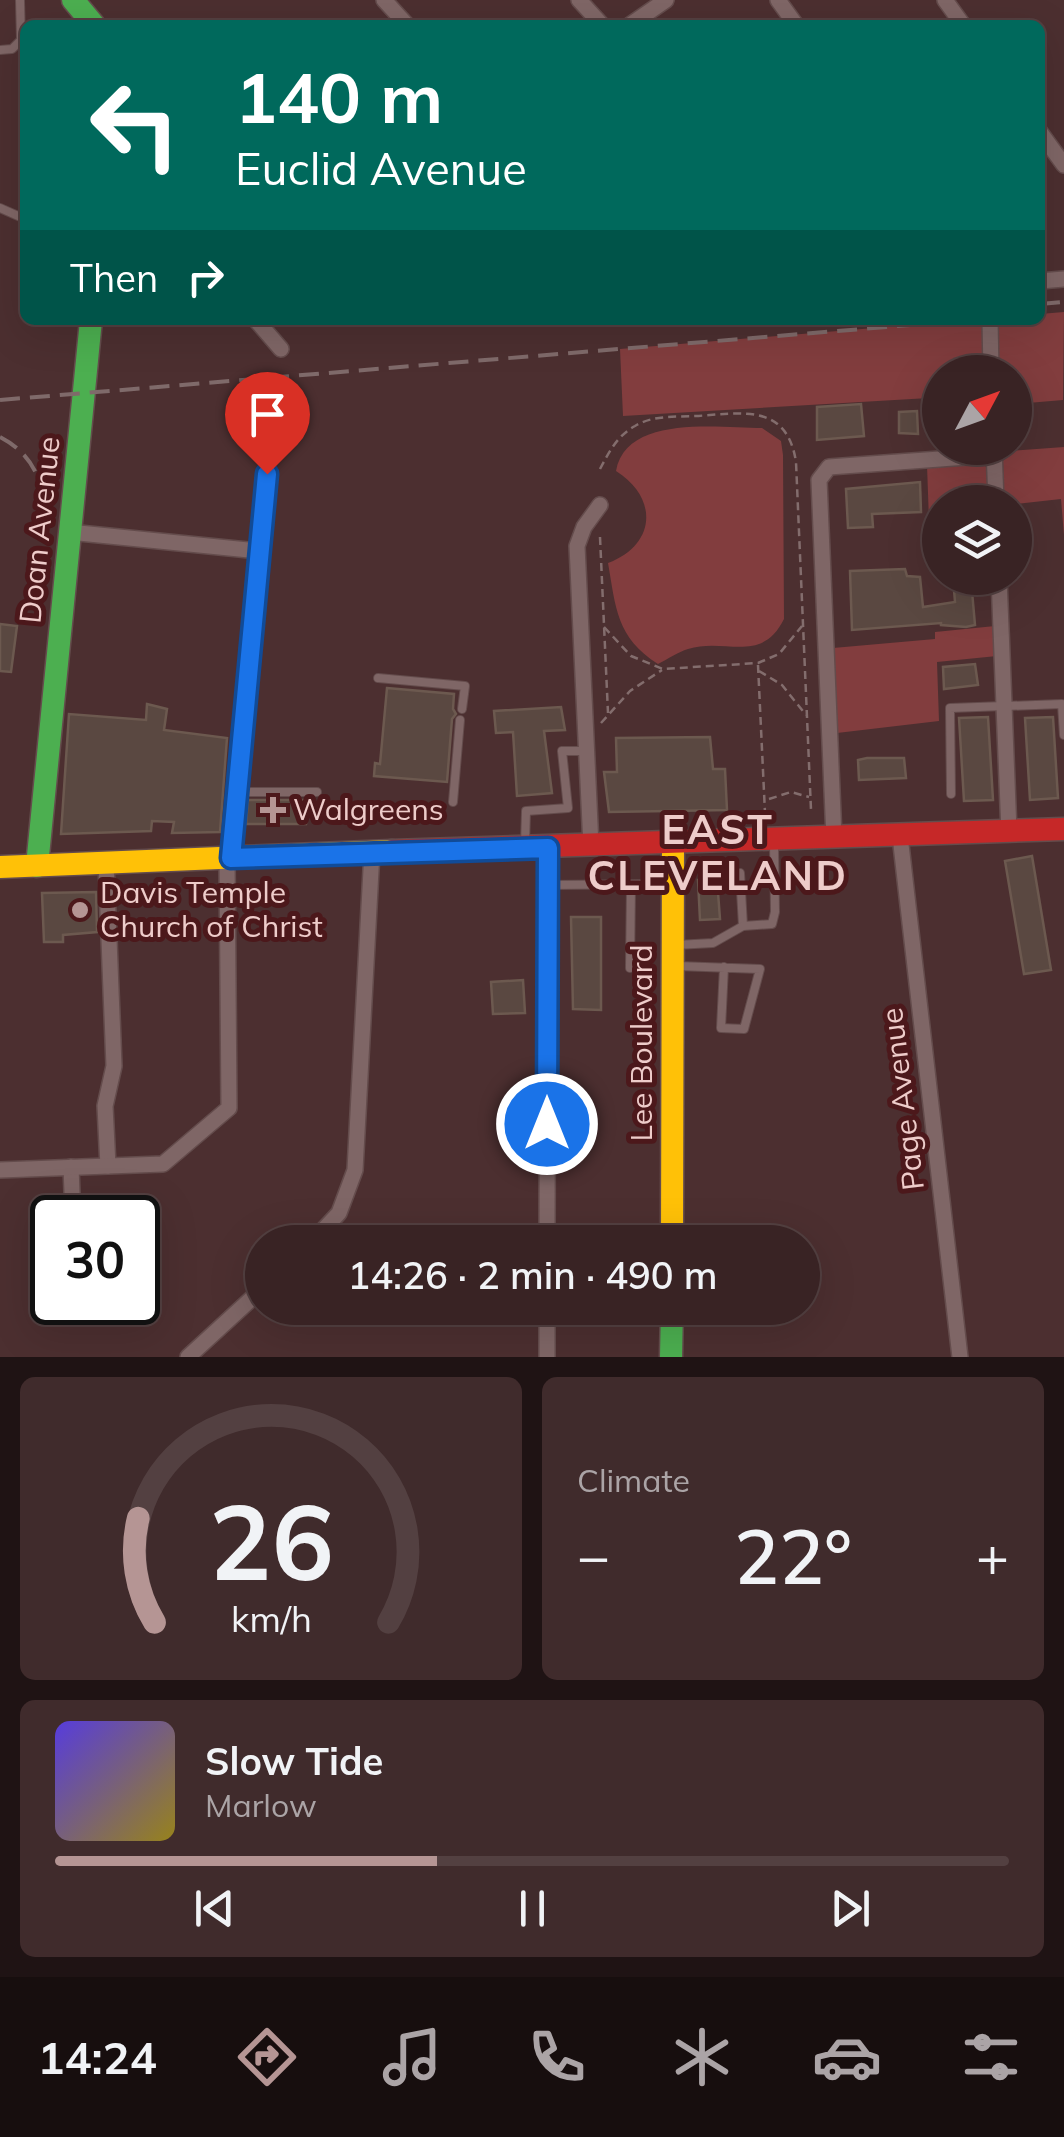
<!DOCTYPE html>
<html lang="en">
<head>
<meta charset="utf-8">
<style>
	body { margin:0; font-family:Mulish,sans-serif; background:#402b2c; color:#f1f3f6; height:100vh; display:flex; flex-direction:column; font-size:38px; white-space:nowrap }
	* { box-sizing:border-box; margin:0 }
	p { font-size:32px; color:#aba4a6 }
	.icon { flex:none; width:55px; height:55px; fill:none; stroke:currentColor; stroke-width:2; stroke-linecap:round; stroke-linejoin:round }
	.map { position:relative; height:1357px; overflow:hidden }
	.details { display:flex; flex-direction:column; gap:20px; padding:20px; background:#1f1314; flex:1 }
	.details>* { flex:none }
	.hud { position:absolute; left:20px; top:20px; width:1025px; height:305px; border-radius:15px; box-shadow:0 10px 40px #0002,0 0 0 2px #534041; background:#00695c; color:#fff; overflow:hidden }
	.needle { width:65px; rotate:49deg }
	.buttons { position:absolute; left:922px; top:355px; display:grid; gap:20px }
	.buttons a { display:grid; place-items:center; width:110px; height:110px; border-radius:50%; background:#392324; box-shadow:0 10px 40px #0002,0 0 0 2px #534041; font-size:50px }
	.speed { position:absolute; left:30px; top:1195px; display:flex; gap:20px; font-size:50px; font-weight:700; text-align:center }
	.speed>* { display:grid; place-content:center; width:130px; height:130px; border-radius:50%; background:#392324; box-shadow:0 10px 40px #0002,0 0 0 2px #534041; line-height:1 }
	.speed .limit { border:5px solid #111; border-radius:15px; background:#fff; color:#111 }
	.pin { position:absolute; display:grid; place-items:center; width:85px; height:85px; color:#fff; margin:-102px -42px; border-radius:50% 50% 50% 0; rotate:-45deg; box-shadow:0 0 10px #0007 }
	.pin .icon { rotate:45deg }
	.me { position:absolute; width:110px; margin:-55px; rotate:0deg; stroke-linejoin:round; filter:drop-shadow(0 0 8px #0008) }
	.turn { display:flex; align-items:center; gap:35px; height:210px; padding:0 50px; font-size:45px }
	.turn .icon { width:130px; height:130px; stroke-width:2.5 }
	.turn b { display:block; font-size:70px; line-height:85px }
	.then { display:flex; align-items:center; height:95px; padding:0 50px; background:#0003; gap:20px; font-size:38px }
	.big { font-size:75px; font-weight:600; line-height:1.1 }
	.details .widget { flex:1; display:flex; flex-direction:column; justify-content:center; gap:15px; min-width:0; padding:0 35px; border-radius:15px; background:#402b2c }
	.details .dial { align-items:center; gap:0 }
	.dial svg { height:260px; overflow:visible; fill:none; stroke:#534041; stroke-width:7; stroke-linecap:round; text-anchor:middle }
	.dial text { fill:#f1f3f6; stroke:none }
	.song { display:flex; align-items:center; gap:30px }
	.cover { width:120px; height:120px; border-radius:15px; background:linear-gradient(135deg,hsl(250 70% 55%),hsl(50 70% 35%)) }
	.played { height:10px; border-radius:5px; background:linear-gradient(90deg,#b59594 40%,#534041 40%) }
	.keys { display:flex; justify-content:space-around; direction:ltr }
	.heat { display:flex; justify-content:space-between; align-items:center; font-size:55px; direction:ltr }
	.details .tiles { flex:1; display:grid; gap:20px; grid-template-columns:1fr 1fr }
	.widget:last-child { grid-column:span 2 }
	.trip { position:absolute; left:245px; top:1225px; width:575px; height:100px; border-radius:50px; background:#392324; box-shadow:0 10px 40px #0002,0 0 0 2px #534041; font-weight:600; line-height:100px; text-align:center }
	.dock { display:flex; height:160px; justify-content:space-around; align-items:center; background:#170e0e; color:#aba4a6 }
	.dock .icon { width:70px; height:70px }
	.dock .selected { color:#b59594 }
	.dock b { font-size:45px; color:#f1f3f6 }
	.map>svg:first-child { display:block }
	.green { fill:#823d3e }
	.building { fill:#5a4841; stroke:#6c594f; stroke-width:2.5 }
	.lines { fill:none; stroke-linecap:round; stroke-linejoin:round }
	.lane-casing { stroke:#644c4c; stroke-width:10 }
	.street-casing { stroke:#644c4c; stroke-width:18 }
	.fast-casing { stroke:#644c4c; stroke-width:25 }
	.slow-casing { stroke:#644c4c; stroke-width:25 }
	.jam-casing { stroke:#644c4c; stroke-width:25 }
	.path { stroke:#836d6d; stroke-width:2.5; stroke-dasharray:8 5; stroke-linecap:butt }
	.lane { stroke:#7f6666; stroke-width:8 }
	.street { stroke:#7f6666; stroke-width:15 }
	.fast { stroke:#4caf50; stroke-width:22 }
	.slow { stroke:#ffc107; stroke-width:22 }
	.jam { stroke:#c62828; stroke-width:22 }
	.rail { stroke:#7f6a6a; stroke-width:4; stroke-dasharray:20 10; stroke-linecap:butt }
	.route-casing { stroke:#114b97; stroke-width:25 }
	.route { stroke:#1a73e8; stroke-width:18 }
	.poi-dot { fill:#b59594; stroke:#4c181b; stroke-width:4 }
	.labels { text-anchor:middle; stroke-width:10; stroke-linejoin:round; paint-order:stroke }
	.street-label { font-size:30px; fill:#eeccca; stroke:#4c181b }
	.poi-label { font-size:30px; fill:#eeccca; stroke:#4c181b; text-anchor:start }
	.district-label { font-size:40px; font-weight:bold; letter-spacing:2.5px; fill:#eeccca; stroke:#4c181b }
</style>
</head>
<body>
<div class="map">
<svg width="1064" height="1357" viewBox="0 0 1064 1357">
	<rect width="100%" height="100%" fill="#4c2f30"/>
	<g class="green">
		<path d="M1064,312L1063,400L1015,404V372H940V380L929,381V398L623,416L620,349L971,320H1040V314Z"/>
		<path d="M762,428L781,441L783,455L784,619C761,665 725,637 688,649C678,652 668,659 658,664C616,637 616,608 608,563C656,545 659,498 616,471C626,414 719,428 762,428Z"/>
		<path d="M1064,447V535L1061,499L1015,504L1004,502L1003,461L1010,451Z"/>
		<path d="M984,463L988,471L989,502H940V521H929L927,465Z"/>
		<path d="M995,626L997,656L937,662L939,721L837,733L833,648L935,639V632Z"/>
	</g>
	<g class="building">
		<path d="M861,404L864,436L817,440V407Z"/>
		<path d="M917,411L918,434L899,433V412Z"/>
		<path d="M920,482L921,512L872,514L873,527L848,528L846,489Z"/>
		<path d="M905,569L907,576L920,577L923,607L955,602L953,578H976L977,590L972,591L975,625L966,627L941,625V623L852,630L850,571Z"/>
		<path d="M0,624L17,626L11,672L0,671Z"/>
		<path d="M975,664L978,685L944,689L943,667Z"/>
		<path d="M387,688L454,694L453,709L456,714L452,719L447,782L374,776L375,763L380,764Z"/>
		<path d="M147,704L167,709L164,730L227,738L220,832L172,833L174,822L152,821L151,831L61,834L69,714L146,720Z"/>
		<path d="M561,707L565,730L544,731L552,793L517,796L513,732L496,733L494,711Z"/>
		<path d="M988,717L993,800L964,801L959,718Z"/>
		<path d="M1053,717L1058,798L1030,800L1025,718Z"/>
		<path d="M710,737L713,769H725L727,810L609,812L604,772H617L616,738Z"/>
		<path d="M867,758H904L906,778L859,780L858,760Z"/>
		<path d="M248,800H309L306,824H246Z"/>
		<path d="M1032,856L1051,970L1024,974L1005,861Z"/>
		<path d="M717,879L720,919L700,920L698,880Z"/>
		<path d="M96,892L97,932L63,935V942H44L42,893Z"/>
		<path d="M571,917H601V1010L573,1009Z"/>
		<path d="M523,980L525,1013L493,1014L491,982Z"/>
	</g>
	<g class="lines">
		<g class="lane-casing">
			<g id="lane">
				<path d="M20,0L21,40"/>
				<path d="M0,50L12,49L21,40"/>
				<path d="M0,208L25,219"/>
				<path d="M378,678L465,686L462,709"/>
				<path d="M237,792H317"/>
				<path d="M951,794L950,708L1062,704L1064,735"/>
				<path d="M453,802L460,720"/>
				<path d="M525,844L526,811L568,808L562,751H585"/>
				<path d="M740,873L743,926"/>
				<path d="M547,885L668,884"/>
				<path d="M676,945L713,943L743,926L772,924L775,912L774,844"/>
				<path d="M677,966L760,969L744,1029L721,1028L724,967"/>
				<path d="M630,968L631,885"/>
			</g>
		</g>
		<g class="street-casing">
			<g id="street">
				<path d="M384,0L407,25"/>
				<path d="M579,0L602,25"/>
				<path d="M778,0L796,25"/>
				<path d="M945,0L963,25"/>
				<path d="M630,25L666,0"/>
				<path d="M1040,132L1064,165"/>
				<path d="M1040,281L1064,279"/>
				<path d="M256,320L281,349"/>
				<path d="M990,320L991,372"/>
				<path d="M994,448L996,502"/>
				<path d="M69,532L259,551"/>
				<path d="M999,578L1009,832"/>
				<path d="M900,836L960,1357"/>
				<path d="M834,838L819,480L829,467L995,455"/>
				<path d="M591,846L577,546L584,527L600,505"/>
				<path d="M231,858L267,475"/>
				<path d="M106,863L114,1066L105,1106L108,1166"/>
				<path d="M71,1167L73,1218"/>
				<path d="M0,1170L163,1164L229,1108L227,858"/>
				<path d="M312,1242L339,1213L355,1170L372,851"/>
				<path d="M547,1242L548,848"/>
				<path d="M188,1357L262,1289"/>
				<path d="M547,1357V1308"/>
			</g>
		</g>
		<g class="fast-casing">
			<g id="fast">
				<path d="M73,0L94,25"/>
				<path d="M37,866L91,320"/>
				<path d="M671,1357L672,1308"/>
			</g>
		</g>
		<g class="slow-casing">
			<g id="slow">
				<path d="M0,867L392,851"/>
				<path d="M672,1242L673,843"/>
			</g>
		</g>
		<g class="jam-casing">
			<path id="jam" d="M392,851L1064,829"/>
		</g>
		<g class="path">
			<path d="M600,469C609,452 617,436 635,426C653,415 676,417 697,416C742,413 787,403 796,462L811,810"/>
			<path d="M600,537L608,713"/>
			<path d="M604,627L631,656L663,669L758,663L779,654L802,626"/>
			<path d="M758,665L765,813"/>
			<path d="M759,671L782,685L806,715"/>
			<path d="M601,723L630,691L662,670"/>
			<path d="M769,799L791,792L809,797"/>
		</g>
		<use href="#lane" class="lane"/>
		<use href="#street" class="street"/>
		<use href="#fast" class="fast"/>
		<use href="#slow" class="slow"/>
		<use href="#jam" class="jam"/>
		<g class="rail">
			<path d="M1040,304L1064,302"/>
			<path d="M0,400L971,320"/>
			<path d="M0,437C29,452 42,476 45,508"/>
		</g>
	</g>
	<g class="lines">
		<g class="route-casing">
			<path id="route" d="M267,474L231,858L548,848L547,1124"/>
		</g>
		<use href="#route" class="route"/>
	</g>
	<g class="poi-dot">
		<path d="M268 795h10v10h10v10h-10v10h-10v-10h-10v-10h10z"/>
		<circle cx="80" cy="910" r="10"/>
	</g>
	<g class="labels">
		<g class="street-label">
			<text transform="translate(40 530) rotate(-84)" y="10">Doan Avenue</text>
			<text transform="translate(642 1043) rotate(-90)" y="10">Lee Boulevard</text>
			<text transform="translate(903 1099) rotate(-97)" y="10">Page Avenue</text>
		</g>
		<g class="poi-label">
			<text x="293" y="820">Walgreens</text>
			<text x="100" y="903">Davis Temple<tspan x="100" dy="34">Church of Christ</tspan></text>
		</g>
		<g class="district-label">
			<text x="718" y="844">EAST<tspan x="718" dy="46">CLEVELAND</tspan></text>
		</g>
	</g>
</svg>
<div class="buttons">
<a><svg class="needle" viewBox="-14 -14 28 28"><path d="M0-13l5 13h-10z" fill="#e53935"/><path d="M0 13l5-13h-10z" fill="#aba4a6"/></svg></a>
<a><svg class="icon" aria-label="layers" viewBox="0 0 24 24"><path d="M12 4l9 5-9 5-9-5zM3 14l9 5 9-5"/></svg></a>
</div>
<div class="speed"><div class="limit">30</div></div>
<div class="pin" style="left:267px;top:474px;background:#d93025"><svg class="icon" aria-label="arrive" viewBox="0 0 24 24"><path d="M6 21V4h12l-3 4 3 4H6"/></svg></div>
<svg class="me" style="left:547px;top:1124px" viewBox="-20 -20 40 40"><circle r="17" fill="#1a73e8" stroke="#fff" stroke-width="3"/><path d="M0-11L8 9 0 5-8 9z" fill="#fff"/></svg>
<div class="trip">14:26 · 2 min · 490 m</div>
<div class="hud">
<div class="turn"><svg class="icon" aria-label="left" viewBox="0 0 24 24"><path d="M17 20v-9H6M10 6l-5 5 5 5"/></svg><div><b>140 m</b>Euclid Avenue</div></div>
<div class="then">Then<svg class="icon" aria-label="right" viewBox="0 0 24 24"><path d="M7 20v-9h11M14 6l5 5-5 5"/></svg></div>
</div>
</div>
<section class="details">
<div class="tiles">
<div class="widget dial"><svg viewBox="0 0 100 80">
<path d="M14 69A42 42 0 1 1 86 69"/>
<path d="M14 69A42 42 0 0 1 9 37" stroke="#b59594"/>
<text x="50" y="56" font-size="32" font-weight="700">26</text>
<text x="50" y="72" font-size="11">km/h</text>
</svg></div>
<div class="widget"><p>Climate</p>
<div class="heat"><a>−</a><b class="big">22°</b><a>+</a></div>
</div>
<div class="widget">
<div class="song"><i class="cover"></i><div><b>Slow Tide</b><p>Marlow</p></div></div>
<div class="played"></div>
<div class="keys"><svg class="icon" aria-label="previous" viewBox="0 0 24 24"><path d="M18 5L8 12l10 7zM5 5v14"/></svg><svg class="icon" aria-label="pause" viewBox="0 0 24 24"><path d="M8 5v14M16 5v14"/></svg><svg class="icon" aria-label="next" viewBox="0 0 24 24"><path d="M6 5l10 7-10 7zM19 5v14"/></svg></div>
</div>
</div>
</section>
<nav class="dock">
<b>14:24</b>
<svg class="icon selected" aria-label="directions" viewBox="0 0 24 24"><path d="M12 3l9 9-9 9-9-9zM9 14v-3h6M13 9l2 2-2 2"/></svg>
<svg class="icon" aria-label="music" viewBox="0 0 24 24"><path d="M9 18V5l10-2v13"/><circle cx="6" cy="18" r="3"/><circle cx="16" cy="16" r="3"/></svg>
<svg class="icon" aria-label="phone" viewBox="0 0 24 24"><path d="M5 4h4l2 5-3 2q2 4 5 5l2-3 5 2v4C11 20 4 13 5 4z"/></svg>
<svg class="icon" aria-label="climate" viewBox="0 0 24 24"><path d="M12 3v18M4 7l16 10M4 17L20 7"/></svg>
<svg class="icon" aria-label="car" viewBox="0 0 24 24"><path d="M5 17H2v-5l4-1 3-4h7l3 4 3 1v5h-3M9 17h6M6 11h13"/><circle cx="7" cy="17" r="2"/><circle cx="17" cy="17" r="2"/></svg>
<svg class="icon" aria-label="filters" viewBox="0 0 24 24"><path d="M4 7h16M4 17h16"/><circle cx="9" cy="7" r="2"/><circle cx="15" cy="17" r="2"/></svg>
</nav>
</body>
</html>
